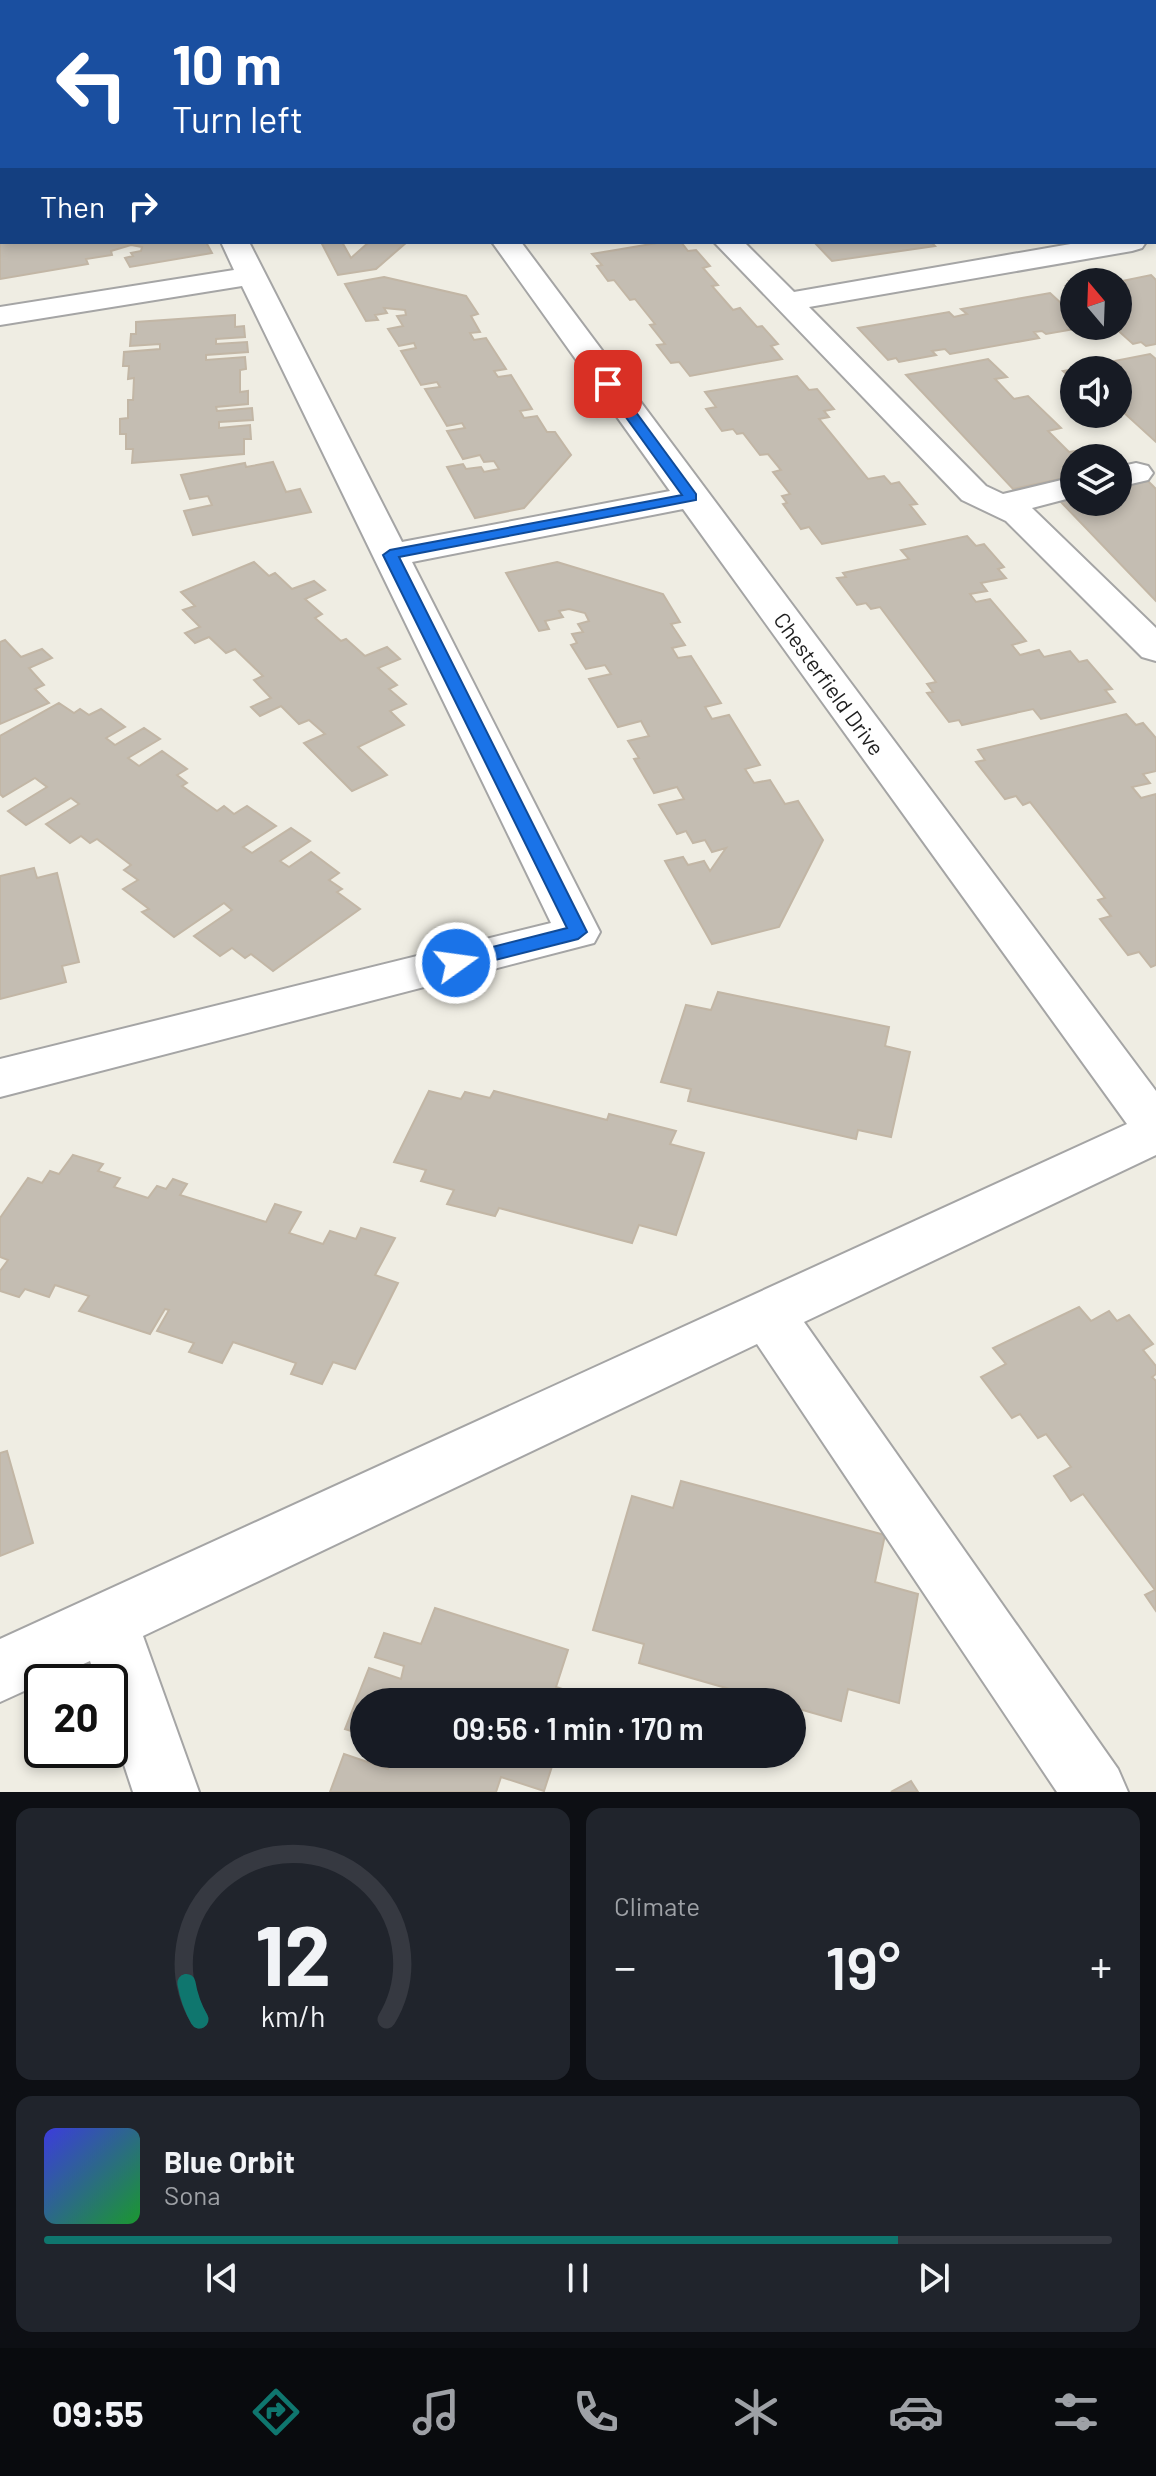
<!DOCTYPE html>
<html lang="en">
<head>
<meta charset="utf-8">
<style>
	body { margin:0; font-family:Barlow,sans-serif; background:#20242c; color:#f1f3f6; height:100vh; display:flex; flex-direction:column; font-size:30px; white-space:nowrap }
	* { box-sizing:border-box; margin:0 }
	p { font-size:26px; color:#9ea1a6 }
	.icon { flex:none; width:44px; height:44px; fill:none; stroke:currentColor; stroke-width:2; stroke-linecap:round; stroke-linejoin:round }
	.map { position:relative; height:1792px; overflow:hidden }
	.details { display:flex; flex-direction:column; gap:16px; padding:16px; background:#0d0f14; flex:1 }
	.details>* { flex:none }
	.guide { position:absolute; left:0px; top:0px; width:1156px; height:244px; box-shadow:0 4px 12px #0003; background:#1a4fa0; color:#fff; overflow:hidden }
	.needle { width:52px; rotate:341deg }
	.buttons { position:absolute; left:1060px; top:268px; display:grid; gap:16px }
	.buttons a { display:grid; place-items:center; width:72px; height:72px; border-radius:50%; background:#171b24; box-shadow:0 4px 12px #0003; font-size:40px }
	.speed { position:absolute; left:24px; top:1664px; display:flex; gap:16px; font-size:40px; font-weight:700; text-align:center }
	.speed>* { display:grid; place-content:center; width:104px; height:104px; border-radius:50%; background:#171b24; box-shadow:0 4px 12px #0003; line-height:1 }
	.speed .limit { border:4px solid #111; border-radius:12px; background:#fff; color:#111 }
	.pin { position:absolute; display:grid; place-items:center; width:68px; height:68px; color:#fff; margin:-34px; border-radius:16px; box-shadow:0 4px 12px #0006 }
	.me { position:absolute; width:88px; margin:-44px; rotate:76deg; stroke-linejoin:round; filter:drop-shadow(0 0 6px #0008) }
	.turn { display:flex; align-items:center; gap:28px; height:168px; padding:0 40px; font-size:36px }
	.turn .icon { width:104px; height:104px; stroke-width:2.5 }
	.turn b { display:block; font-size:56px; line-height:68px }
	.then { display:flex; align-items:center; height:76px; padding:0 40px; background:#0003; gap:16px; font-size:30px }
	.big { font-size:60px; font-weight:600; line-height:1.1 }
	.details .tile { flex:1; display:flex; flex-direction:column; justify-content:center; gap:12px; min-width:0; padding:0 28px; border-radius:16px; background:#20242c }
	.details .dial { align-items:center; gap:0 }
	.dial svg { height:208px; overflow:visible; fill:none; stroke:#363941; stroke-width:7; stroke-linecap:round; text-anchor:middle }
	.dial text { fill:#f1f3f6; stroke:none }
	.song { display:flex; align-items:center; gap:24px }
	.cover { width:96px; height:96px; border-radius:12px; background:linear-gradient(135deg,hsl(240 70% 55%),hsl(130 70% 35%)) }
	.played { height:8px; border-radius:4px; background:linear-gradient(90deg,#0f766e 80%,#363941 80%) }
	.keys { display:flex; justify-content:space-around; direction:ltr }
	.heat { display:flex; justify-content:space-between; align-items:center; font-size:44px; direction:ltr }
	.details .tiles { flex:1; display:grid; gap:16px; grid-template-columns:1fr 1fr }
	.tile:last-child { grid-column:span 2 }
	.trip { position:absolute; left:350px; top:1688px; width:456px; height:80px; border-radius:40px; background:#171b24; box-shadow:0 4px 12px #0003; font-weight:600; line-height:80px; text-align:center }
	.dock { display:flex; height:128px; justify-content:space-around; align-items:center; background:#090b0e; color:#9ea1a6 }
	.dock .icon { width:56px; height:56px }
	.dock .current { color:#0f766e }
	.dock b { font-size:36px; color:#f1f3f6 }
	.map>svg:first-child { display:block }
	.lines { fill:none; stroke-linecap:round; stroke-linejoin:round }
	.stream { fill:#a2c7df; fill-rule:evenodd }
	.building { fill:#c4bdb2; stroke:#c2b6a5; stroke-width:2 }
	.minor-casing { stroke:#a5a5a5; stroke-width:4 }
	.minor { fill:#fff; fill-rule:evenodd }
	.route { fill:#1a73e8; stroke:#114b97; stroke-width:2 }
	.labels { text-anchor:middle; stroke-width:8; stroke-linejoin:round; paint-order:stroke }
	.street-label { font-size:22px; fill:#1e1e1e; stroke:#fff }
</style>
</head>
<body>
<div class="map">
<svg width="1156" height="1792" viewBox="0 0 1156 1792">
	<rect width="100%" height="100%" fill="#efede3"/>
	<g class="lines">
		<path class="stream" d="M192,0H202L191,2Z"/>
	</g>
	<g class="building">
		<path d="M0,0H53L56,1L2,2V24Z"/>
		<path d="M635,0H717L722,2H640Z"/>
		<path d="M0,229L2,242H206L212,253L130,267L125,258L133,256L131,253L141,251L142,247L131,245L111,251L112,255L86,259L88,264L0,279Z"/>
		<path d="M321,242H342L351,258L369,242H407L376,269L338,275Z"/>
		<path d="M663,242H681L688,251L696,250L710,266L703,268L718,285L712,286L733,310L740,308L757,327L762,326L778,344L771,346L782,359L690,376L679,362L671,363L657,345L665,344L650,325L655,324L635,299L630,300L614,280L608,281L597,266L602,265L592,254Z"/>
		<path d="M814,242H938L932,243L935,246L832,261Z"/>
		<path d="M1100,275L1109,282H1074V293L1066,286L1073,285L1069,281Z"/>
		<path d="M1151,275L1156,280V344L1146,346L1141,342L1133,344L1113,326H1118L1117,282Z"/>
		<path d="M384,277L466,296L478,314L471,316L480,332L470,333L474,340L486,338L506,369L494,371L498,377L511,375L532,409L520,411L524,418L537,416L547,432H555L571,455L524,508L475,518L447,467L463,464L466,469L481,467L484,472L499,469L494,461L484,462L480,455L463,459L447,431L465,428L462,423L447,426L425,389L440,387L437,382L421,385L401,351L416,348L414,343L399,346L388,329L403,326L397,316L406,315L405,310L384,308L387,313L375,315L378,320L366,321L345,284Z"/>
		<path d="M1050,293L1074,315V326L1080,328L1046,334L1042,331L1034,332L1039,338L950,354L945,349L932,351L936,355L899,362L896,358L888,360L858,328L949,312L954,317L967,314L961,309Z"/>
		<path d="M235,315V327L244,326L245,337L216,339V344L247,342L248,352L206,355V360L245,357L246,369L240,370V392L248,391V404L216,407L217,411L252,408L253,420L219,422V428L250,425L251,439H244V454L132,463L133,449H126V434H120V419L128,418V400H133L134,378L128,379L129,366H123L124,352L160,349V344L130,346L131,334H136V322Z"/>
		<path d="M1150,354L1156,359V442L1121,410H1118V370H1074V381L1063,371Z"/>
		<path d="M988,359L1007,377L995,379L1014,399L1028,396L1061,428L1048,431L1069,452L1082,450L1090,458H1074V476L1013,489L906,375Z"/>
		<path d="M797,376L809,390L817,389L834,409L824,411L829,417L819,419L868,479L884,476L891,484L899,482L917,504L910,505L925,524L822,544L809,527L801,529L783,504L787,503L782,496L790,494L773,472L781,470L768,454L760,455L743,433L737,434L733,429L722,431L706,409L716,407L705,392Z"/>
		<path d="M273,462L286,492L300,489L311,512L193,535L184,511L212,505L208,496L190,499L181,475L245,463L246,467Z"/>
		<path d="M1148,481L1156,489V601L1059,500L1074,496V502H1118V487Z"/>
		<path d="M967,536L976,546L984,544L1004,567L998,569L1006,578L981,583L987,591L970,594L976,602L990,599L1026,641L1012,645L1020,655L1039,650L1044,657L1070,651L1079,662L1087,660L1112,689L1105,690L1115,702L1041,719L1033,709L962,725L959,720L949,722L927,693L933,692L927,684L936,682L880,607L871,609L866,603L857,605L837,578L846,577L843,573L909,559L901,550Z"/>
		<path d="M254,562L269,576L275,573L292,589L314,581L325,590L305,599L322,614L315,618L341,641L346,639L365,656L387,647L400,659L378,668L397,685L389,689L406,704L390,711L404,725L358,747L387,775L352,791L304,743L325,734L309,720L299,724L281,706L260,716L251,707L271,698L254,680L263,676L235,649L226,653L209,637L195,643L185,633L200,627L183,610L195,606L181,592Z"/>
		<path d="M557,562L663,594L680,622L671,624L685,645L672,648L678,658L691,656L721,703L705,707L712,719L729,715L760,765L745,769L754,783L770,780L785,804L798,801L823,840L779,927L712,944L665,861L683,857L688,865L704,861L710,871L726,848L712,852L705,840L693,843L686,831L677,834L659,805L684,799L677,787L654,793L634,759L639,758L628,741L649,736L641,721L618,727L589,679L611,674L605,665L586,669L571,645L577,643L572,634L583,632L578,624L589,621L585,613L569,609L559,611L563,617L545,621L549,629L539,631L506,573Z"/>
		<path d="M5,640L21,657L42,649L52,658L29,668L44,685L35,689L49,703L0,724V642Z"/>
		<path d="M59,703L74,713L80,709L89,715L101,709L125,727L106,738L115,745L144,728L160,739L128,758L139,766L162,751L187,769L177,775L187,783L182,786L217,811L224,806L234,814L247,806L276,826L243,847L252,853L291,828L310,841L280,861L289,867L311,852L339,873L329,880L342,889L337,892L360,909L273,971L251,954L245,958L232,948L220,956L194,936L232,910L224,903L174,937L142,912L149,909L123,889L138,880L124,870L131,865L97,839L90,843L81,836L70,843L46,824L79,804L71,798L26,825L8,811L47,787L35,778L3,797L0,794V736Z"/>
		<path d="M1126,714L1136,725L1143,723L1156,738V771L1143,774L1150,783L1132,787L1141,798L1156,794V965L1151,967L1139,952L1128,955L1100,919L1111,916L1098,900L1105,898L1030,802L1023,805L1016,796L1005,799L976,762L985,760L978,750Z"/>
		<path d="M34,868L37,878L57,873L79,962L62,966L66,982L0,999V876Z"/>
		<path d="M718,992L889,1027L885,1046L910,1052L891,1137L858,1130L856,1139L688,1101L691,1089L661,1082L686,1005L711,1010Z"/>
		<path d="M429,1091L461,1099L465,1092L490,1098L494,1091L607,1120L609,1114L676,1131L670,1144L704,1153L676,1235L639,1225L632,1243L499,1208L495,1216L447,1204L454,1190L421,1181L426,1170L394,1162Z"/>
		<path d="M73,1155L103,1164L98,1171L120,1178L114,1187L148,1198L157,1186L166,1189L173,1179L187,1184L180,1195L266,1222L275,1204L301,1212L289,1233L323,1244L330,1231L356,1239L361,1228L395,1238L375,1275L398,1283L355,1369L333,1362L322,1384L291,1374L296,1363L233,1342L222,1363L189,1352L194,1343L157,1331L169,1310L165,1309L150,1334L79,1311L89,1296L55,1285L49,1297L25,1289L19,1297L0,1291V1271L8,1260L0,1257V1218L28,1178L42,1183L50,1171L59,1174Z"/>
		<path d="M1079,1307L1091,1321L1109,1311L1117,1321L1129,1315L1153,1344L1143,1350L1156,1366V1374L1152,1377L1156,1381V1611L1145,1595L1155,1590L1083,1494L1071,1501L1054,1476L1071,1467L1046,1434L1038,1438L1020,1414L1012,1418L981,1377L1006,1364L993,1348Z"/>
		<path d="M7,1451L33,1543L0,1556V1453Z"/>
		<path d="M681,1481L885,1535L875,1582L918,1594L899,1703L848,1689L841,1721L792,1707V1702H775L639,1663L644,1644L593,1630L632,1496L673,1508Z"/>
		<path d="M435,1608L568,1650L556,1687L575,1693L573,1702H364V1735L345,1729L369,1668L401,1679L404,1666L375,1657L384,1633L421,1644Z"/>
		<path d="M344,1754L388,1769L394,1754H556L544,1791L501,1777L496,1792H330Z"/>
		<path d="M911,1781L918,1792H891Z"/>
	</g>
	<g class="lines">
		<g class="minor-casing">
			<g id="minor">
				<path d="M316,0H338L340,2H316Z"/>
				<path d="M561,0H588L590,2H562Z"/>
				<path d="M1154,119L1156,120V137L1154,136Z"/>
				<path d="M221,242H249L402,542L670,491L492,242H521L1156,1091V1155L804,1322L1118,1769L1128,1792H1057L757,1344L143,1636L199,1792H133L110,1722V1682H97L90,1661L0,1702V1639L1127,1124L683,509L412,562L600,932L594,943L0,1097V1059L551,923L242,286L0,325V307L234,270Z"/>
				<path d="M714,242H744L794,292L1082,242H1146L1142,248L1132,251L809,307L986,486L1003,494L1074,477V497L1032,508L1156,628V661L1142,657L1006,521L962,500Z"/>
				<path d="M1136,463L1148,466L1153,473L1148,480L1118,487V467Z"/>
			</g>
		</g>
		<use href="#minor" class="minor"/>
	</g>
	<path class="route" d="M608,380L613,381L696,494V500L399,557L587,932L578,939L456,970L447,963L449,958L567,928L383,555L390,550L682,495L602,384Z"/>
	<g class="labels">
		<g class="street-label">
			<text transform="translate(829 684) rotate(54)" y="8">Chesterfield Drive</text>
		</g>
	</g>
</svg>
<div class="buttons">
<a><svg class="needle" viewBox="-14 -14 28 28"><path d="M0-13l5 13h-10z" fill="#e53935"/><path d="M0 13l5-13h-10z" fill="#9ea1a6"/></svg></a>
<a><svg class="icon" aria-label="sound" viewBox="0 0 24 24"><path d="M4 9h4l5-4v14l-5-4H4zM17 9q2 3 0 6"/></svg></a>
<a><svg class="icon" aria-label="layers" viewBox="0 0 24 24"><path d="M12 4l9 5-9 5-9-5zM3 14l9 5 9-5"/></svg></a>
</div>
<div class="speed"><div class="limit">20</div></div>
<div class="pin" style="left:608px;top:384px;background:#d93025"><svg class="icon" aria-label="arrive" viewBox="0 0 24 24"><path d="M6 21V4h12l-3 4 3 4H6"/></svg></div>
<svg class="me" style="left:456px;top:963px" viewBox="-20 -20 40 40"><circle r="17" fill="#1a73e8" stroke="#fff" stroke-width="3"/><path d="M0-11L8 9 0 5-8 9z" fill="#fff"/></svg>
<div class="trip">09:56 · 1 min · 170 m</div>
<div class="guide">
<div class="turn"><svg class="icon" aria-label="left" viewBox="0 0 24 24"><path d="M17 20v-9H6M10 6l-5 5 5 5"/></svg><div><b>10 m</b>Turn left</div></div>
<div class="then">Then<svg class="icon" aria-label="right" viewBox="0 0 24 24"><path d="M7 20v-9h11M14 6l5 5-5 5"/></svg></div>
</div>
</div>
<section class="details">
<div class="tiles">
<div class="tile dial"><svg viewBox="0 0 100 80">
<path d="M14 69A42 42 0 1 1 86 69"/>
<path d="M14 69A42 42 0 0 1 9 55" stroke="#0f766e"/>
<text x="50" y="56" font-size="32" font-weight="700">12</text>
<text x="50" y="72" font-size="11">km/h</text>
</svg></div>
<div class="tile"><p>Climate</p>
<div class="heat"><a>−</a><b class="big">19°</b><a>+</a></div>
</div>
<div class="tile">
<div class="song"><i class="cover"></i><div><b>Blue Orbit</b><p>Sona</p></div></div>
<div class="played"></div>
<div class="keys"><svg class="icon" aria-label="previous" viewBox="0 0 24 24"><path d="M18 5L8 12l10 7zM5 5v14"/></svg><svg class="icon" aria-label="pause" viewBox="0 0 24 24"><path d="M8 5v14M16 5v14"/></svg><svg class="icon" aria-label="next" viewBox="0 0 24 24"><path d="M6 5l10 7-10 7zM19 5v14"/></svg></div>
</div>
</div>
</section>
<nav class="dock">
<b>09:55</b>
<svg class="icon current" aria-label="directions" viewBox="0 0 24 24"><path d="M12 3l9 9-9 9-9-9zM9 14v-3h6M13 9l2 2-2 2"/></svg>
<svg class="icon" aria-label="music" viewBox="0 0 24 24"><path d="M9 18V5l10-2v13"/><circle cx="6" cy="18" r="3"/><circle cx="16" cy="16" r="3"/></svg>
<svg class="icon" aria-label="phone" viewBox="0 0 24 24"><path d="M5 4h4l2 5-3 2q2 4 5 5l2-3 5 2v4C11 20 4 13 5 4z"/></svg>
<svg class="icon" aria-label="climate" viewBox="0 0 24 24"><path d="M12 3v18M4 7l16 10M4 17L20 7"/></svg>
<svg class="icon" aria-label="car" viewBox="0 0 24 24"><path d="M5 17H2v-5l4-1 3-4h7l3 4 3 1v5h-3M9 17h6M6 11h13"/><circle cx="7" cy="17" r="2"/><circle cx="17" cy="17" r="2"/></svg>
<svg class="icon" aria-label="filters" viewBox="0 0 24 24"><path d="M4 7h16M4 17h16"/><circle cx="9" cy="7" r="2"/><circle cx="15" cy="17" r="2"/></svg>
</nav>
</body>
</html>
